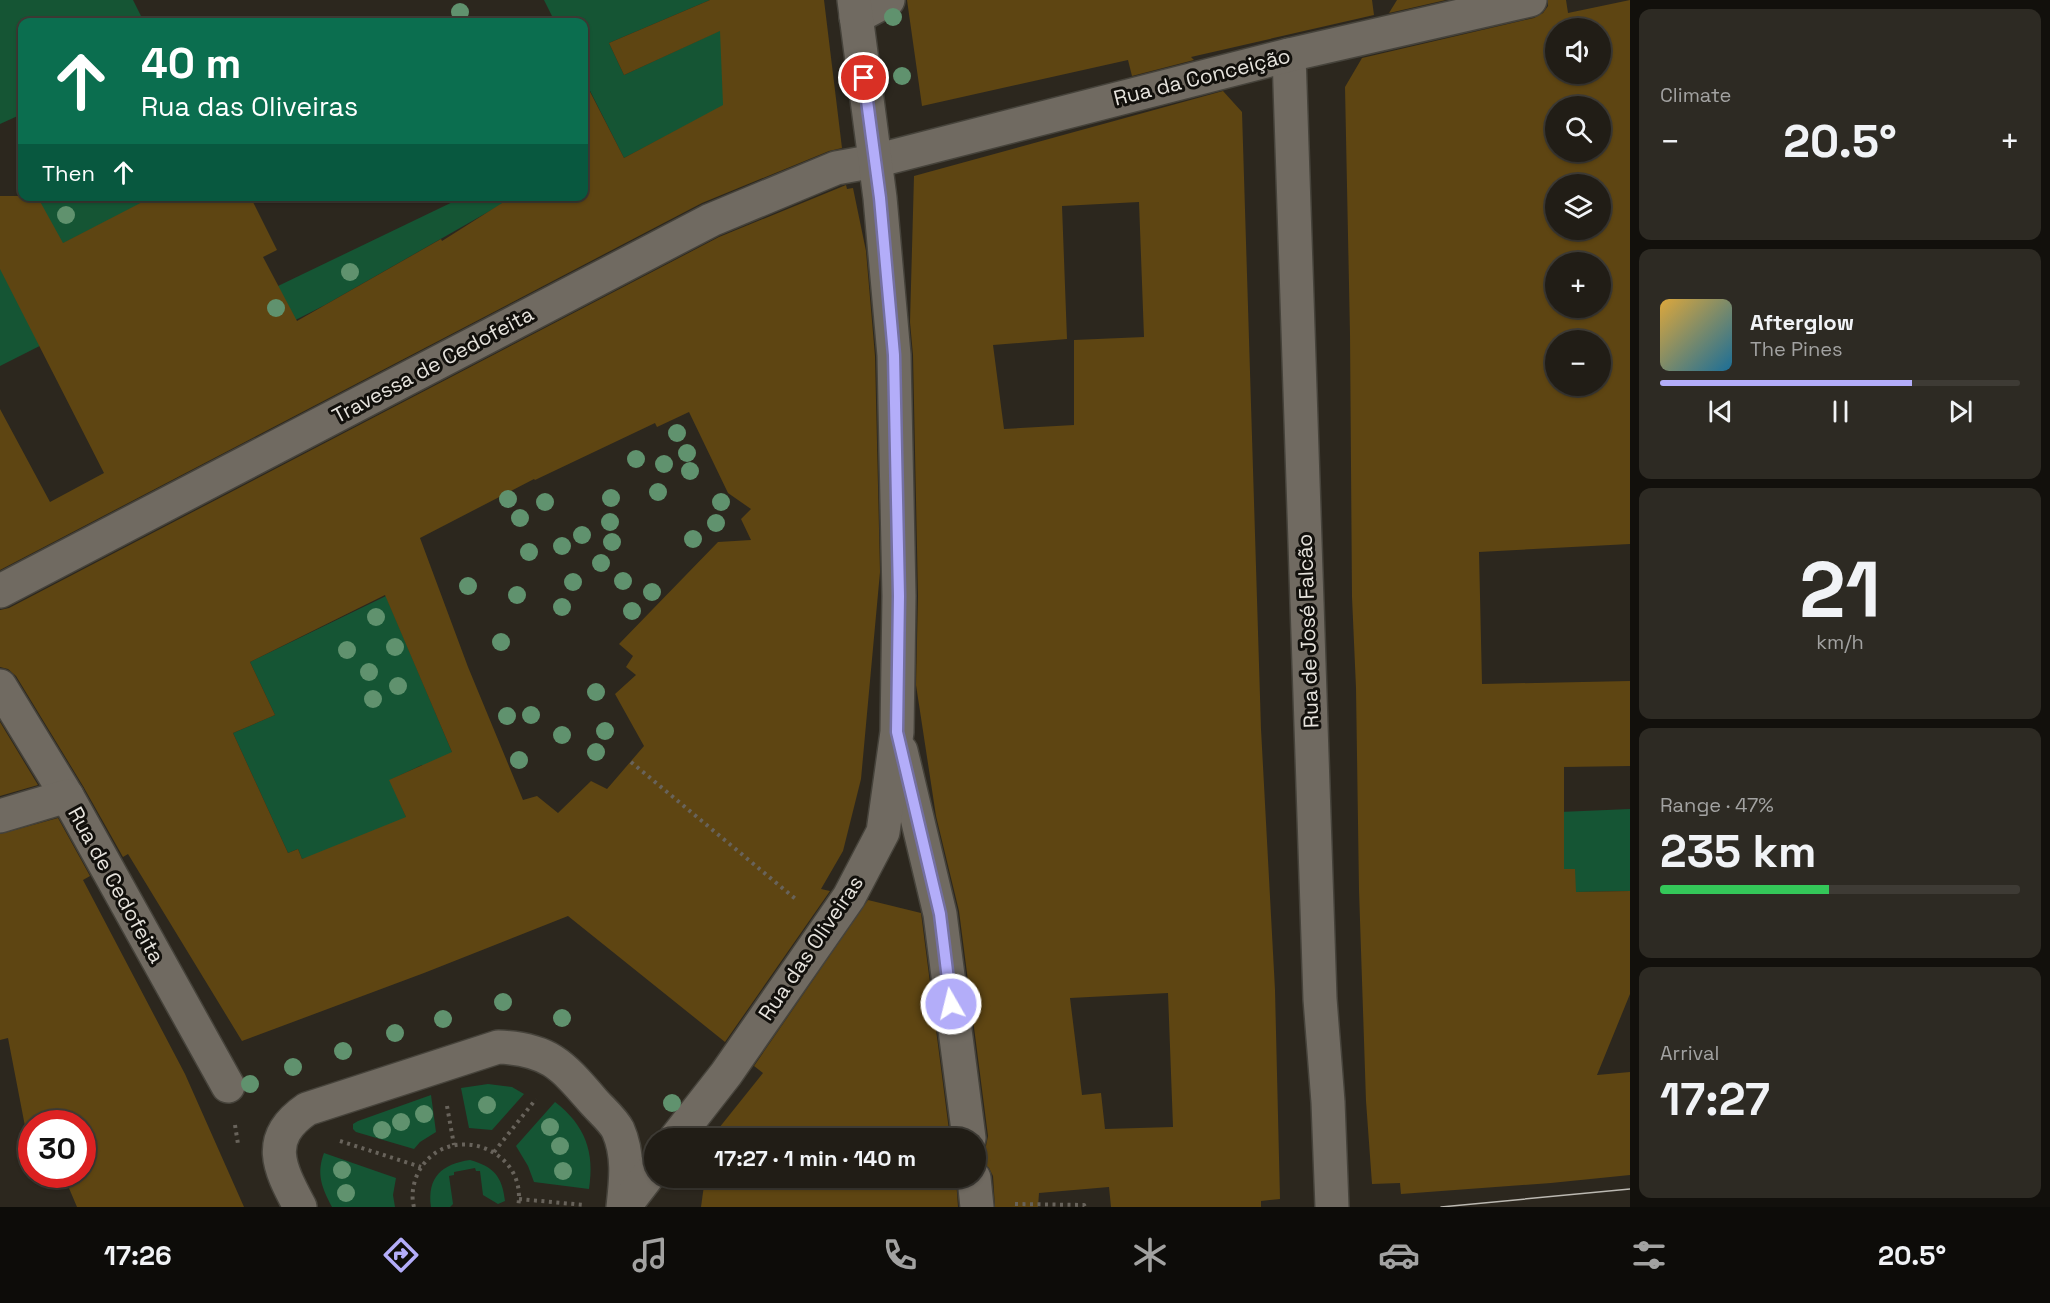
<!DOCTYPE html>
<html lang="en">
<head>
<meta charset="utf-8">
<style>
	body { margin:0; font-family:"Space Grotesk",sans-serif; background:#2d2a23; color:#f1f3f6; height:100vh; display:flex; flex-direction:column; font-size:22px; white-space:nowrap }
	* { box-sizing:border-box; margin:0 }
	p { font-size:20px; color:#a2a2a1 }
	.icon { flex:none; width:33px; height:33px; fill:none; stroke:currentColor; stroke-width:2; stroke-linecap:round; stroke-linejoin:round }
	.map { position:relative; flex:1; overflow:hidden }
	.drawer { display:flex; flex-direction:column; gap:9px; padding:9px; background:#12100c; width:420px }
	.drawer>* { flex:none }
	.guide { position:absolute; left:18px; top:18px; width:570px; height:183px; border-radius:12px; box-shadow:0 2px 4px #0004,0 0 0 2px #3e3b35; background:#0b6e4f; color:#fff; overflow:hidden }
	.controls { position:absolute; left:1545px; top:18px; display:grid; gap:12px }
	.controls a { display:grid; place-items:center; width:66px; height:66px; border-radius:50%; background:#211d16; box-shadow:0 2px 4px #0004,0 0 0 2px #3e3b35; font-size:30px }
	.speed { position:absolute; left:18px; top:1110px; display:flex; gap:12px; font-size:30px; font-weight:700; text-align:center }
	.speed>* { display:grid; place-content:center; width:78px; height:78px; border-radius:50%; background:#211d16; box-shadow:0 2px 4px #0004,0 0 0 2px #3e3b35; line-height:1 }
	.speed .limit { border:9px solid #d22; background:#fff; color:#111 }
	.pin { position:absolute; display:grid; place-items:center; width:51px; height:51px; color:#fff; margin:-26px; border:3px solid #fff; border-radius:50%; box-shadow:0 2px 6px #0007 }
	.me { position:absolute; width:66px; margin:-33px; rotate:352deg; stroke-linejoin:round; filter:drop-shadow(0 0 4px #0008) }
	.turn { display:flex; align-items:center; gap:21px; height:126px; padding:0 24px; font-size:27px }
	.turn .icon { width:78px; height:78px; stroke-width:2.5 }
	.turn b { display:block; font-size:42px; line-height:51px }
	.then { display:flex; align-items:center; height:57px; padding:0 24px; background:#0003; gap:12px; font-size:22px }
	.big { font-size:45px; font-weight:600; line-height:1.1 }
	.drawer .card { flex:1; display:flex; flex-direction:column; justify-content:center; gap:9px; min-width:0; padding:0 21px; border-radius:12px; background:#2d2a23 }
	.drawer .dial { align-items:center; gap:0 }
	.dial b { font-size:78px; line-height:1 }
	.song { display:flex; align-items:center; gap:18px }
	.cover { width:72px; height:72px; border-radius:9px; background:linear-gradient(135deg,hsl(40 70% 55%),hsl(200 70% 35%)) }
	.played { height:6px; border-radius:3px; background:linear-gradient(90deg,#b3adf9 70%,#3e3b35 70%) }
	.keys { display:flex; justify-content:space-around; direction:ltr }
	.heat { display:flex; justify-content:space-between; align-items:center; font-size:33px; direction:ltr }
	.charge { height:9px; border-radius:4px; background:linear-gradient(90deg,#34c759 47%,#3e3b35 0) }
	.trip { position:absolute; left:644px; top:1128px; width:342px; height:60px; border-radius:30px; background:#211d16; box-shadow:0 2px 4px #0004,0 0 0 2px #3e3b35; font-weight:600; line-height:60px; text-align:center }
	.tabs { display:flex; height:96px; justify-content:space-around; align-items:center; background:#0d0c09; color:#a2a2a1 }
	.tabs .icon { width:42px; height:42px }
	.tabs .current { color:#b3adf9 }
	.tabs b { font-size:27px; color:#f1f3f6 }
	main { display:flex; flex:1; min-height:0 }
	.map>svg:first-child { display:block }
	.green { fill:#155534 }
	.building { fill:#5e4512; fill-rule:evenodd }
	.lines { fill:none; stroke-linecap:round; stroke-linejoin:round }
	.street-casing { stroke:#46433b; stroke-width:36 }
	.path { stroke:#68635b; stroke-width:4; stroke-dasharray:3 4.5; stroke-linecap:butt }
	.street { stroke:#706a61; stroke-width:33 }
	.tram { stroke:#bcb9b2; stroke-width:1.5 }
	.tree { fill:#60926e }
	.route-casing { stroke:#7470a2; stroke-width:15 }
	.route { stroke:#b3adf9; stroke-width:10 }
	.labels { text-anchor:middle; stroke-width:6; stroke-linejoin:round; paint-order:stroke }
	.street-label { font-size:21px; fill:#e6e3dd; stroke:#12100c }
</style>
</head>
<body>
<main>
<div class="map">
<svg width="1630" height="1207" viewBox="0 0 1630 1207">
	<rect width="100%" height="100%" fill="#2c271e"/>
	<g class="green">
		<path d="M0,0H133L144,22H22V114L0,124Z"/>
		<path d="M544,0H710L609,43L624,75L723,29L728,49L722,70L727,104L624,158L584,79V22H555Z"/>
		<path d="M37,197H154L3,274L113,309L0,366V218L38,199Z"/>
		<path d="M463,197H498L502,204L325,305L138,400L278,286Z"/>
		<path d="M386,596L463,778L442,808L422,765L390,780L410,826L302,859L298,849L288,853L233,733L275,715L250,662Z"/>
		<path d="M1630,809V891L1576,892L1526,870L1488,815Z"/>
		<path d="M488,1084L512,1087L524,1094L492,1130L469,1128L461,1088Z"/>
		<path d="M431,1095L436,1132L420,1142L414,1149L356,1132L353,1129V1124L358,1121Z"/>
		<path d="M555,1102C585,1125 595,1152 589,1189L534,1182L528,1166L516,1146Z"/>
		<path d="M324,1153L396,1178L393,1195L395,1207H332C322,1188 316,1174 324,1153Z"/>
		<path d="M470,1160C494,1167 502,1176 505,1201L498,1204L483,1195L480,1171H476L475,1168L454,1172V1175L449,1176L453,1204L450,1207H431C427,1177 442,1164 470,1160Z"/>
	</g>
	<g class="building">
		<path d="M710,0H824L842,148L829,151L702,203L0,570V409L50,502L104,473L0,269V196H37L63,243L154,196H250L277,250L263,257L297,321L441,239L442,241L513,196H584V80L624,158L723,105L720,31L624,75L609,43Z"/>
		<path d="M907,0H1372L1374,15L1191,57L1194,60L1132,76L1128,60L922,106Z"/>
		<path d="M1397,0H1446L1389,13Z"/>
		<path d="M1548,0H1566L1568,13L1630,0V544L1479,552L1482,684L1630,681V766L1564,767V869H1575L1576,892L1630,891V994L1597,1075L1630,1072V1175L1551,1183L1401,1194L1400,1183L1372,1184L1366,1101L1359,890L1356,688L1352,597L1350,334L1345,87L1362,58L1534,18L1543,13L1548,6ZM1556,28H1600V74H1556ZM1556,106H1600V152H1556ZM1556,184H1600V230H1556ZM1556,262H1600V308H1556ZM1556,340H1600V386H1556Z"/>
		<path d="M1223,91L1242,112L1261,729L1275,990L1280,1199L1261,1201V1207H1111L1109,1187L1039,1193L1038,1207H995L993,1176L989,1168L982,1161L975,1160V1155L981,1152L986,1146L988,1136L959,911L936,816L916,685L918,596L913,355L910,322L914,176ZM1139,202L1144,337L1074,340V425L1004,429L993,345L1067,339L1062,206ZM1168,993L1173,1127L1105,1129L1101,1093L1082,1095L1070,998Z"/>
		<path d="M846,185L847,189L853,188L866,251L875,356L880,572L861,779L843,851L821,889L830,891L725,1042L568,916L424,973L242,1041L128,854L123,857L83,786L16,676L8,669L0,667V610L9,608L719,237ZM689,412L728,493L751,509L741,519L751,540L718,542L619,644L633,656L626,667L636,675L615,694L644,746L607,789L591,781L558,813L537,796L523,800L468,667L420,538L534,479L535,480L655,423L657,427ZM385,595L452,752L389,780L406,817L302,859L298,849L288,853L233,733L275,715L250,662Z"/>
		<path d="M0,722L38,785L0,796Z"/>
		<path d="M58,818L90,876L83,880L185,1074L244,1207H77L63,1174H82V1124H32V1146L29,1147L8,1038L0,1040V834Z"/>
		<path d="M868,900L921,913L950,1138H711L763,1073L754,1066Z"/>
		<path d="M705,1178H956L958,1207H701Z"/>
	</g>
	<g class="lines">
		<g class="street-casing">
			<g id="street">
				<path d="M856,17L888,0"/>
				<path d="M1289,55L1320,999L1328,1102L1332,1207"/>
				<path d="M0,591L711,220L836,168L875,161L1289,55L1530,0"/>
				<path d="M0,686L67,796L228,1086"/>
				<path d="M901,751L940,914L969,1138"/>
				<path d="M0,816L67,796"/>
				<path d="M676,1138L726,1074L849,897L883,832L897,732L899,596L894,355L880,198L854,0"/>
				<path d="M974,1178L977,1207"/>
				<path d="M300,1207C280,1169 263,1139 307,1109L498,1047C549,1049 562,1065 594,1102C601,1110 613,1120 618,1130C629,1155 626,1180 623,1207"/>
				<path d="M624,1207L654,1168"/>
			</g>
		</g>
		<g class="path">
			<path d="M631,762L798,901"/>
			<path d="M447,1106L454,1145"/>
			<path d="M235,1125L238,1144"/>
			<path d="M340,1141L421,1167"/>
			<path d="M494,1152L536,1099"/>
			<path d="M519,1199L584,1205"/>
			<path d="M1015,1204L1084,1205L1085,1207"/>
			<path d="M414,1207C411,1196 413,1185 417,1175C443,1119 529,1146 518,1207"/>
		</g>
		<use href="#street" class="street"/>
		<path class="tram" d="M1441,1207L1630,1189"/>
	</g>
	<g class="tree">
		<circle cx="460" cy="12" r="9"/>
		<circle cx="893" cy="17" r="9"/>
		<circle cx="902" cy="76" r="9"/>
		<circle cx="66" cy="215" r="9"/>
		<circle cx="350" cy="272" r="9"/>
		<circle cx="276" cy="308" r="9"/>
		<circle cx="677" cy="433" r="9"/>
		<circle cx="687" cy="453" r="9"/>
		<circle cx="636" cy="459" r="9"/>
		<circle cx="664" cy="464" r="9"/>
		<circle cx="690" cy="471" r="9"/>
		<circle cx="658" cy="492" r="9"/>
		<circle cx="611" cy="498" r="9"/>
		<circle cx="508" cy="499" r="9"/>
		<circle cx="545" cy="502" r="9"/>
		<circle cx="721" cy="502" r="9"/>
		<circle cx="520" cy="518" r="9"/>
		<circle cx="610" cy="522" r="9"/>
		<circle cx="716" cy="523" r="9"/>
		<circle cx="582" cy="535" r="9"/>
		<circle cx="693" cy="539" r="9"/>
		<circle cx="612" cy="542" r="9"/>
		<circle cx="562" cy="546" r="9"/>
		<circle cx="529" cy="552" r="9"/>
		<circle cx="601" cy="563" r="9"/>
		<circle cx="623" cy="581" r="9"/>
		<circle cx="573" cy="582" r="9"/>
		<circle cx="468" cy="586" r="9"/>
		<circle cx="652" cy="592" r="9"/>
		<circle cx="517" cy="595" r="9"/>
		<circle cx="562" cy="607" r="9"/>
		<circle cx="632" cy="611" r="9"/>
		<circle cx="376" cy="617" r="9"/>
		<circle cx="501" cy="642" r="9"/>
		<circle cx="395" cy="647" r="9"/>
		<circle cx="347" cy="650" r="9"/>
		<circle cx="369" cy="672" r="9"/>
		<circle cx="398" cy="686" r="9"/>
		<circle cx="596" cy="692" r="9"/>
		<circle cx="373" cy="699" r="9"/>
		<circle cx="531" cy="715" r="9"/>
		<circle cx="507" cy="716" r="9"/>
		<circle cx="605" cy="731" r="9"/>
		<circle cx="562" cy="735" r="9"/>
		<circle cx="596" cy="752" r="9"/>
		<circle cx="519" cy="760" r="9"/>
		<circle cx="503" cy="1002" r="9"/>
		<circle cx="562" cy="1018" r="9"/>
		<circle cx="443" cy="1019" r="9"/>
		<circle cx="395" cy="1033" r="9"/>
		<circle cx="343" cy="1051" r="9"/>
		<circle cx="293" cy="1067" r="9"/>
		<circle cx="250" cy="1084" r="9"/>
		<circle cx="672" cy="1103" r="9"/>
		<circle cx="487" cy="1105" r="9"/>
		<circle cx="424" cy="1114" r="9"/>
		<circle cx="401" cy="1122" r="9"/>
		<circle cx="550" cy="1127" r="9"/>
		<circle cx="382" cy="1130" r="9"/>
		<circle cx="560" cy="1146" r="9"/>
		<circle cx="342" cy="1170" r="9"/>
		<circle cx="563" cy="1171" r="9"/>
		<circle cx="346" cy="1193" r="9"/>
	</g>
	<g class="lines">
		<g class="route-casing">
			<path id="route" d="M864,78L880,198L894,355L899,596L897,732L940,914L951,1004"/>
		</g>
		<use href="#route" class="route"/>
	</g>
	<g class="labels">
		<g class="street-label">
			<text transform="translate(1202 77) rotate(-14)" y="7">Rua da Conceição</text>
			<text transform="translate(433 365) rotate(-28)" y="7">Travessa de Cedofeita</text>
			<text transform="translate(1308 631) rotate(-92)" y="7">Rua de José Falcão</text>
			<text transform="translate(116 885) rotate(61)" y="7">Rua de Cedofeita</text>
			<text transform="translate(811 948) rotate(-56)" y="7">Rua das Oliveiras</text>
		</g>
	</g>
</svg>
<div class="controls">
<a><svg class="icon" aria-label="sound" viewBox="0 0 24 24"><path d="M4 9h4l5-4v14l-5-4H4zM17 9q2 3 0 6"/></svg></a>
<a><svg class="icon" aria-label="search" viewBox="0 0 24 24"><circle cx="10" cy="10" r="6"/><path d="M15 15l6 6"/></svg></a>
<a><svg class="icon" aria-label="layers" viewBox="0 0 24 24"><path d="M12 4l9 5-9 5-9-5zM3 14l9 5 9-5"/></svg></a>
<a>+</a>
<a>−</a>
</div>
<div class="speed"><div class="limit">30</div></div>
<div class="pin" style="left:864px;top:78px;background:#d93025"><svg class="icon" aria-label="arrive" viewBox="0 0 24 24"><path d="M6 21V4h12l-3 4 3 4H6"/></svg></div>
<svg class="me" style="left:951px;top:1004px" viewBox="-20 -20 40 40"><circle r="17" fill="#b3adf9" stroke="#fff" stroke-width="3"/><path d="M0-11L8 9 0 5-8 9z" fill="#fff"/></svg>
<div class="trip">17:27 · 1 min · 140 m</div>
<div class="guide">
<div class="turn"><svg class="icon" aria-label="ahead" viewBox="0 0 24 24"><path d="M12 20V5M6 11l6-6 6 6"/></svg><div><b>40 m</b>Rua das Oliveiras</div></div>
<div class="then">Then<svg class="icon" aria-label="ahead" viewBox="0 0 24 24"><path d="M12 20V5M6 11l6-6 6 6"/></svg></div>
</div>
</div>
<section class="drawer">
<div class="card"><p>Climate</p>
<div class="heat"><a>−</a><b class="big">20.5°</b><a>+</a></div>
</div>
<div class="card">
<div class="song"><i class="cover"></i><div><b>Afterglow</b><p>The Pines</p></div></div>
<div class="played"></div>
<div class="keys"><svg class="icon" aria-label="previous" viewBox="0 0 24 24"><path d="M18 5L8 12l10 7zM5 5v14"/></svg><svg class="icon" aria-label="pause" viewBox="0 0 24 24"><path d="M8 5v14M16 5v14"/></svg><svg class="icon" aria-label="next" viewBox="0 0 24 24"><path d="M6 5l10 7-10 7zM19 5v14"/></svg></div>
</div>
<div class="card dial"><b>21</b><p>km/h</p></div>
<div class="card"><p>Range · 47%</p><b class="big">235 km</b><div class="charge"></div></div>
<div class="card"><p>Arrival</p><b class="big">17:27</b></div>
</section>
</main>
<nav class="tabs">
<b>17:26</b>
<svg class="icon current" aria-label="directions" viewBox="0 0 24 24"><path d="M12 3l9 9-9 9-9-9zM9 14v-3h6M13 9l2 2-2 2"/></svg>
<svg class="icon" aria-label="music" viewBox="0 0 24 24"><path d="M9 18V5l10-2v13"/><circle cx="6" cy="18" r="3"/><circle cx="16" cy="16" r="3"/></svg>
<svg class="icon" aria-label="phone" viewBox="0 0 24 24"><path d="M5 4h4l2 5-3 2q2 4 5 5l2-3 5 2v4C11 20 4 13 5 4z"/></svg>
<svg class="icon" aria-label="climate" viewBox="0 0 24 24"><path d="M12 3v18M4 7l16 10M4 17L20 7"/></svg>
<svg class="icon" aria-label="car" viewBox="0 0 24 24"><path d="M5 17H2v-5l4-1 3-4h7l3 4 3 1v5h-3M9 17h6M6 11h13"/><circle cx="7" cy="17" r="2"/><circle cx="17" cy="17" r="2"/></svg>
<svg class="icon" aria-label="filters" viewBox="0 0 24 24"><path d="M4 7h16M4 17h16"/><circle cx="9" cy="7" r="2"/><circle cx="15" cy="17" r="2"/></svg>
<b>20.5°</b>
</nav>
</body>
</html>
